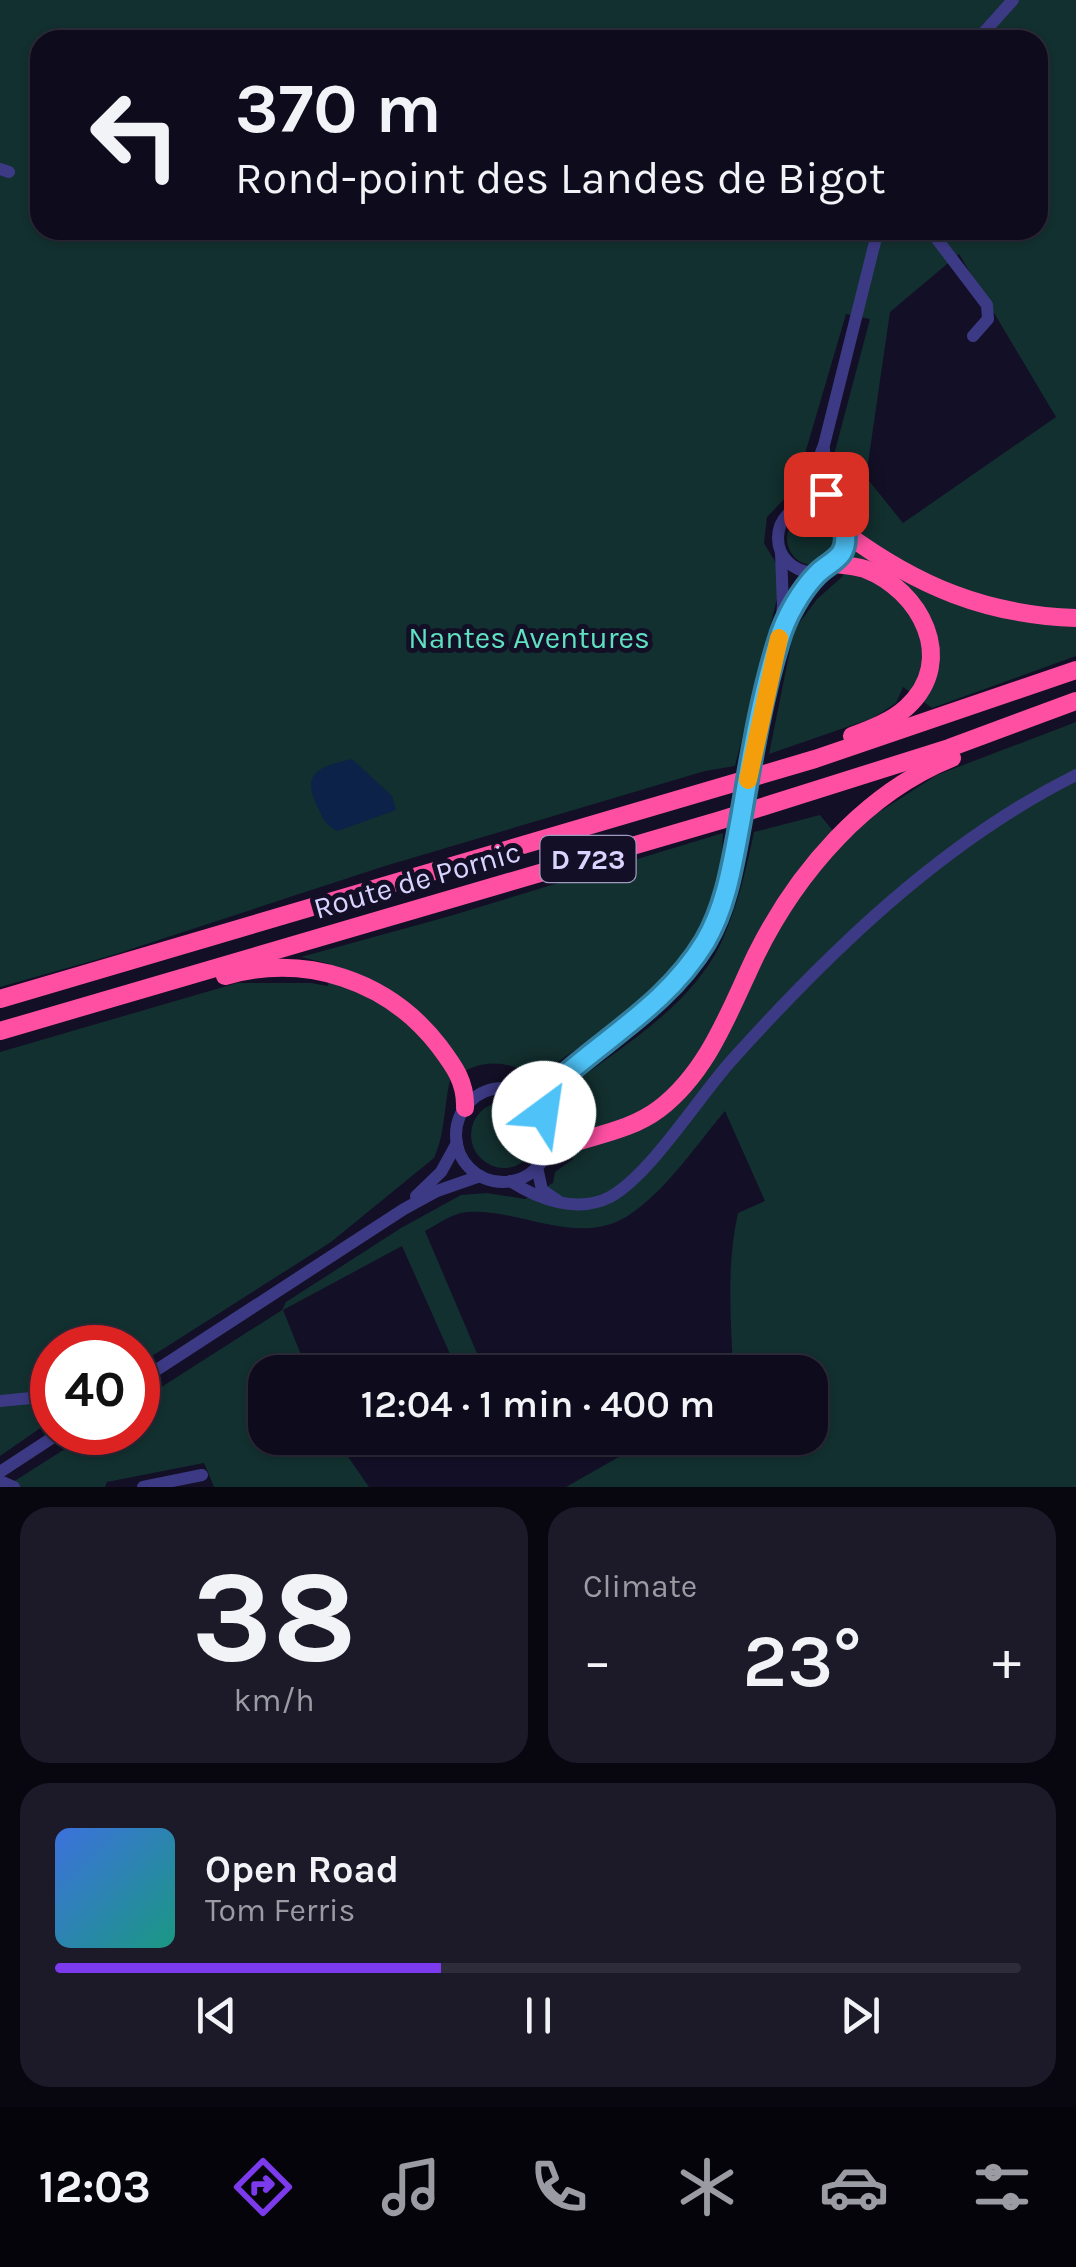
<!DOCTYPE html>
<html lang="en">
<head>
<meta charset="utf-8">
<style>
	body { margin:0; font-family:Karla,sans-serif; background:#1c1929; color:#f1f3f6; height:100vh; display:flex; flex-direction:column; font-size:38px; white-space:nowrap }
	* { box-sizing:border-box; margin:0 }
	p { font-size:32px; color:#9b9ba3 }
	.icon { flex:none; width:55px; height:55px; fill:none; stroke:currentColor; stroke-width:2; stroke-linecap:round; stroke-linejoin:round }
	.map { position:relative; height:1487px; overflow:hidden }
	.panel { display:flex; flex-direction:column; gap:20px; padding:20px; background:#08060f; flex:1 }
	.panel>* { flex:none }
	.banner { position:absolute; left:30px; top:30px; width:1018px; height:210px; border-radius:30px; box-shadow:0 2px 8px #0004,0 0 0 2px #2e2b3b; background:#0e0b1c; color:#f1f3f6; overflow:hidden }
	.speed { position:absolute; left:30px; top:1325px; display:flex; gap:20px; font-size:50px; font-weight:700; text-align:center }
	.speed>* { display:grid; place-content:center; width:130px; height:130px; border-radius:50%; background:#0e0b1c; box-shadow:0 2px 8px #0004,0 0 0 2px #2e2b3b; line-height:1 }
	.speed .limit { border:15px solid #d22; background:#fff; color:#111 }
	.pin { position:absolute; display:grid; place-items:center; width:85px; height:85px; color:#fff; margin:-42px; border-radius:20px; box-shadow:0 5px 15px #0006 }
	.me { position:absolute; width:110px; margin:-55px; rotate:31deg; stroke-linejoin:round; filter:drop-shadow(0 0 8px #0008) }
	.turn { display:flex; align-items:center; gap:35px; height:210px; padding:0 40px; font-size:45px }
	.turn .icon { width:130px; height:130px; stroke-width:2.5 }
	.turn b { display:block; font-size:70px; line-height:85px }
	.big { font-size:75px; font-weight:600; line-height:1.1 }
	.panel .tile { flex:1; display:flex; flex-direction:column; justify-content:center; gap:15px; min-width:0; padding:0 35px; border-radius:30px; background:#1c1929 }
	.panel .dial { align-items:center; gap:0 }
	.dial b { font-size:130px; line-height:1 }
	.song { display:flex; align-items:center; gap:30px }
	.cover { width:120px; height:120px; border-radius:15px; background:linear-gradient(135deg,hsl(220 70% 55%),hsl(170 70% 35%)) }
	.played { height:10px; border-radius:5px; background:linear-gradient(90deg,#7c3aed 40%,#2e2b3b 40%) }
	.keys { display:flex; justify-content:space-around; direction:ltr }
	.heat { display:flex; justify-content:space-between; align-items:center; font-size:55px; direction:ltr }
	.panel .tiles { flex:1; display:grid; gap:20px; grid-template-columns:1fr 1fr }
	.tile:last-child { grid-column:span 2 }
	.trip { position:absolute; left:248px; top:1355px; width:580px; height:100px; border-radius:30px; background:#0e0b1c; box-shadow:0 2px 8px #0004,0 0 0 2px #2e2b3b; font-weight:600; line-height:100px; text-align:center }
	.menu { display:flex; height:160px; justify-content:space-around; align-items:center; background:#06040b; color:#9b9ba3 }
	.menu .icon { width:70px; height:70px }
	.menu .selected { color:#7c3aed }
	.menu b { font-size:45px; color:#f1f3f6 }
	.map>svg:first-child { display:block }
	.green { fill:#12302f; fill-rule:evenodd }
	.water { fill:#0c2248 }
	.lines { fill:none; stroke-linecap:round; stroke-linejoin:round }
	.minor { stroke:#3d3a85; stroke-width:12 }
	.highway { stroke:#ff4fa3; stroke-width:18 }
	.minor-bridge { stroke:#3d3a85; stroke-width:12 }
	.route-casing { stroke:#337fa1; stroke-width:25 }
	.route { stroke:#4fc3f7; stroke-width:18 }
	.slow { stroke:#f59e0b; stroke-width:18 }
	.labels { text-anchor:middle; stroke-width:10; stroke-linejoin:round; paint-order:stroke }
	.shield { fill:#130f26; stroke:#9e99be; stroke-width:2.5 }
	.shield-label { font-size:28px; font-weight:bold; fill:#d9d4ff }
	.park-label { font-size:30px; fill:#5fe0c0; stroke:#130f26 }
	.street-label { font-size:30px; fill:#d9d4ff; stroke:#130f26 }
</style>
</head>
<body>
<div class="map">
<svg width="1076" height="1487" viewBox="0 0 1076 1487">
	<rect width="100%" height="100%" fill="#130f26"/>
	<g class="green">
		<path d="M0,0H1076V656L932,708L903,687L896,703L873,718L769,754L794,630L817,599L842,577L858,526L831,466L870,319L846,314L795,488L767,517L764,543L783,575L735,766L705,771L385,866L113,955L0,987ZM40,40H1038V230H40ZM959,254L1056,417L903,523L866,477L890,312Z"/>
		<circle cx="813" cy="539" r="26"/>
		<path d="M1076,722V1487H566L652,1438H810V1372H733C731,1319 726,1266 738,1213L765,1201L725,1111C696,1145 669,1187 632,1213C581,1250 521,1208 467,1212C453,1213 438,1224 425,1231L485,1372H458L402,1246L283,1310L308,1372H265V1438H335L369,1487H214L204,1463L107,1482L105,1487H5L90,1433L138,1432V1402L282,1310L286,1302L401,1228L461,1195L487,1193L525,1199L553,1183L555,1172L573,1159L574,1129L558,1095C614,1051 689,1010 721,943C737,908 746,870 754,832L820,815L843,843L876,814L937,775Z"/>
		<path d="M723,833C722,850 723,871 718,887C686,980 615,1022 539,1075C502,1062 485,1056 450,1080C444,1106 445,1135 434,1158L331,1242L138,1365V1348H52V1420L0,1456V1052L237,983H311L328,986L330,964L301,957L450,916Z"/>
		<circle cx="504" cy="1135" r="33"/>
	</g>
	<path class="water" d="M352,759L392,796L396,810L338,831C325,826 323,818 317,806C301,771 320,767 352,759Z"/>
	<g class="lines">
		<g class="minor">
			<path d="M977,40L1013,0"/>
			<path d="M0,169L9,172"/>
			<path d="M930,230L987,305L988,319L973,336"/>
			<path d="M824,449L826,494L832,511"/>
			<circle cx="812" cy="538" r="34"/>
			<path d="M800,507L824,445L878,230"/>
			<path d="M785,627L819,571"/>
			<path d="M756,735L779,638L783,606L781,553"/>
			<circle cx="503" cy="1135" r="47"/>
			<path d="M516,1090L540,1084L560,1073"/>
			<path d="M544,1113L548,1095L557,1082C611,1034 680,998 712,929C721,910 725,889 731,869"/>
			<path d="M537,1167L542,1190L557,1200"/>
			<path d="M510,1181C538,1199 577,1214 610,1197C650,1175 698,1098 731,1061C830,951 942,842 1076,775"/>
			<path d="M416,1196L441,1172L457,1143"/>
			<path d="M138,1382L404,1209L437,1191L480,1176"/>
			<path d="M0,1401L52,1396"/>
			<path d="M0,1472L61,1432"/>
			<path d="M0,1481L14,1487"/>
			<path d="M143,1487L202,1475"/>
		</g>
		<g class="highway">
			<path d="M845,533C917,586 986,615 1076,618"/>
			<path d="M834,564C843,565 855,566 865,569C920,590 958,660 907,707C892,721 871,729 852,736"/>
			<path d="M225,976C305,953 388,980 439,1046C454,1066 466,1082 465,1108"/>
			<path d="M0,999L815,759L1076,670"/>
			<path d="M0,1031L721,820L949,748L1076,701"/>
			<path d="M546,1153C583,1136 626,1134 659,1109C709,1071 730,1009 756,955C797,872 865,793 952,758"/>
		</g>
		<path class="minor-bridge" d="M731,869L756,735"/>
	</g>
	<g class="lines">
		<g class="route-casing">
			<path id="route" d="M544,1113L548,1095L557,1082C608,1036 668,1003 705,942C727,905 733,860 741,818C751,759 761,697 779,640C785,618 801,590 817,574C830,561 848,558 845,534C844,519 831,508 826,494"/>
		</g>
		<use href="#route" class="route"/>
		<path class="slow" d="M748,780L779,638"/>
	</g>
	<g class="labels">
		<rect class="shield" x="540.5" y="836" width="95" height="46" rx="8"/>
		<g class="shield-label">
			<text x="588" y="869">D 723</text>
		</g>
		<g class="park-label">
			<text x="529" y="648">Nantes Aventures</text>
		</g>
		<g class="street-label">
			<text transform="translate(417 880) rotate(-16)" y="10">Route de Pornic</text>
		</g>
	</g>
</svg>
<div class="speed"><div class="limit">40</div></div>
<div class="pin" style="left:826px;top:494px;background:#d93025"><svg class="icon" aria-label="arrive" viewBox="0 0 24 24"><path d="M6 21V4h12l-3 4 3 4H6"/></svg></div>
<svg class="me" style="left:544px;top:1113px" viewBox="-20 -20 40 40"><circle r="19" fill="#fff"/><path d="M0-13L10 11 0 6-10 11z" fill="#4fc3f7"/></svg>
<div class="trip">12:04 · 1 min · 400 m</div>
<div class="banner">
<div class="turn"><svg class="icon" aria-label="left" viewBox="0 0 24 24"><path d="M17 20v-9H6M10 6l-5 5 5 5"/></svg><div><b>370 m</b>Rond-point des Landes de Bigot</div></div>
</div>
</div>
<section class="panel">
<div class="tiles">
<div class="tile dial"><b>38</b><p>km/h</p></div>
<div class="tile"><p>Climate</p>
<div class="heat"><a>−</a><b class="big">23°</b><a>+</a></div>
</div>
<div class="tile">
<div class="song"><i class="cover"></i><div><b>Open Road</b><p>Tom Ferris</p></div></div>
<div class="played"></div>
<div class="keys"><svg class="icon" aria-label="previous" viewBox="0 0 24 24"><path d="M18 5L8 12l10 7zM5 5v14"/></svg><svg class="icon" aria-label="pause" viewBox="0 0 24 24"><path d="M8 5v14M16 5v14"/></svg><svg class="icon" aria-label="next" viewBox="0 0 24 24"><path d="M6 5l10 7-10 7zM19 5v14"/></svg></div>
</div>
</div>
</section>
<nav class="menu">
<b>12:03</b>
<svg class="icon selected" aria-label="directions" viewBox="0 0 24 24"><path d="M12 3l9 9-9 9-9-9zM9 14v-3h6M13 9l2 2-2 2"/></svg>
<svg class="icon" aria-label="music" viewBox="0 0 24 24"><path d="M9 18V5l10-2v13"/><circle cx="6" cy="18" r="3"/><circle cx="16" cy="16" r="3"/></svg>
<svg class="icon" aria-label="phone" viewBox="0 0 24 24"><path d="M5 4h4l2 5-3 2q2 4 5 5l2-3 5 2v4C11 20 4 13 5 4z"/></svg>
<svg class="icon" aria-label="climate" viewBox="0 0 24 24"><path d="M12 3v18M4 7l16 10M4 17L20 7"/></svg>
<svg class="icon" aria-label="car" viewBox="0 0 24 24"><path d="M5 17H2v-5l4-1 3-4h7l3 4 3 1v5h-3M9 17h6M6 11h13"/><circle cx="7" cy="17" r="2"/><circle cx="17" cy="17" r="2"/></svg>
<svg class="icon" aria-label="filters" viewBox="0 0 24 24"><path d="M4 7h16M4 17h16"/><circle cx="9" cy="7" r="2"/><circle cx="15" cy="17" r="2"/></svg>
</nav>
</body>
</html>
